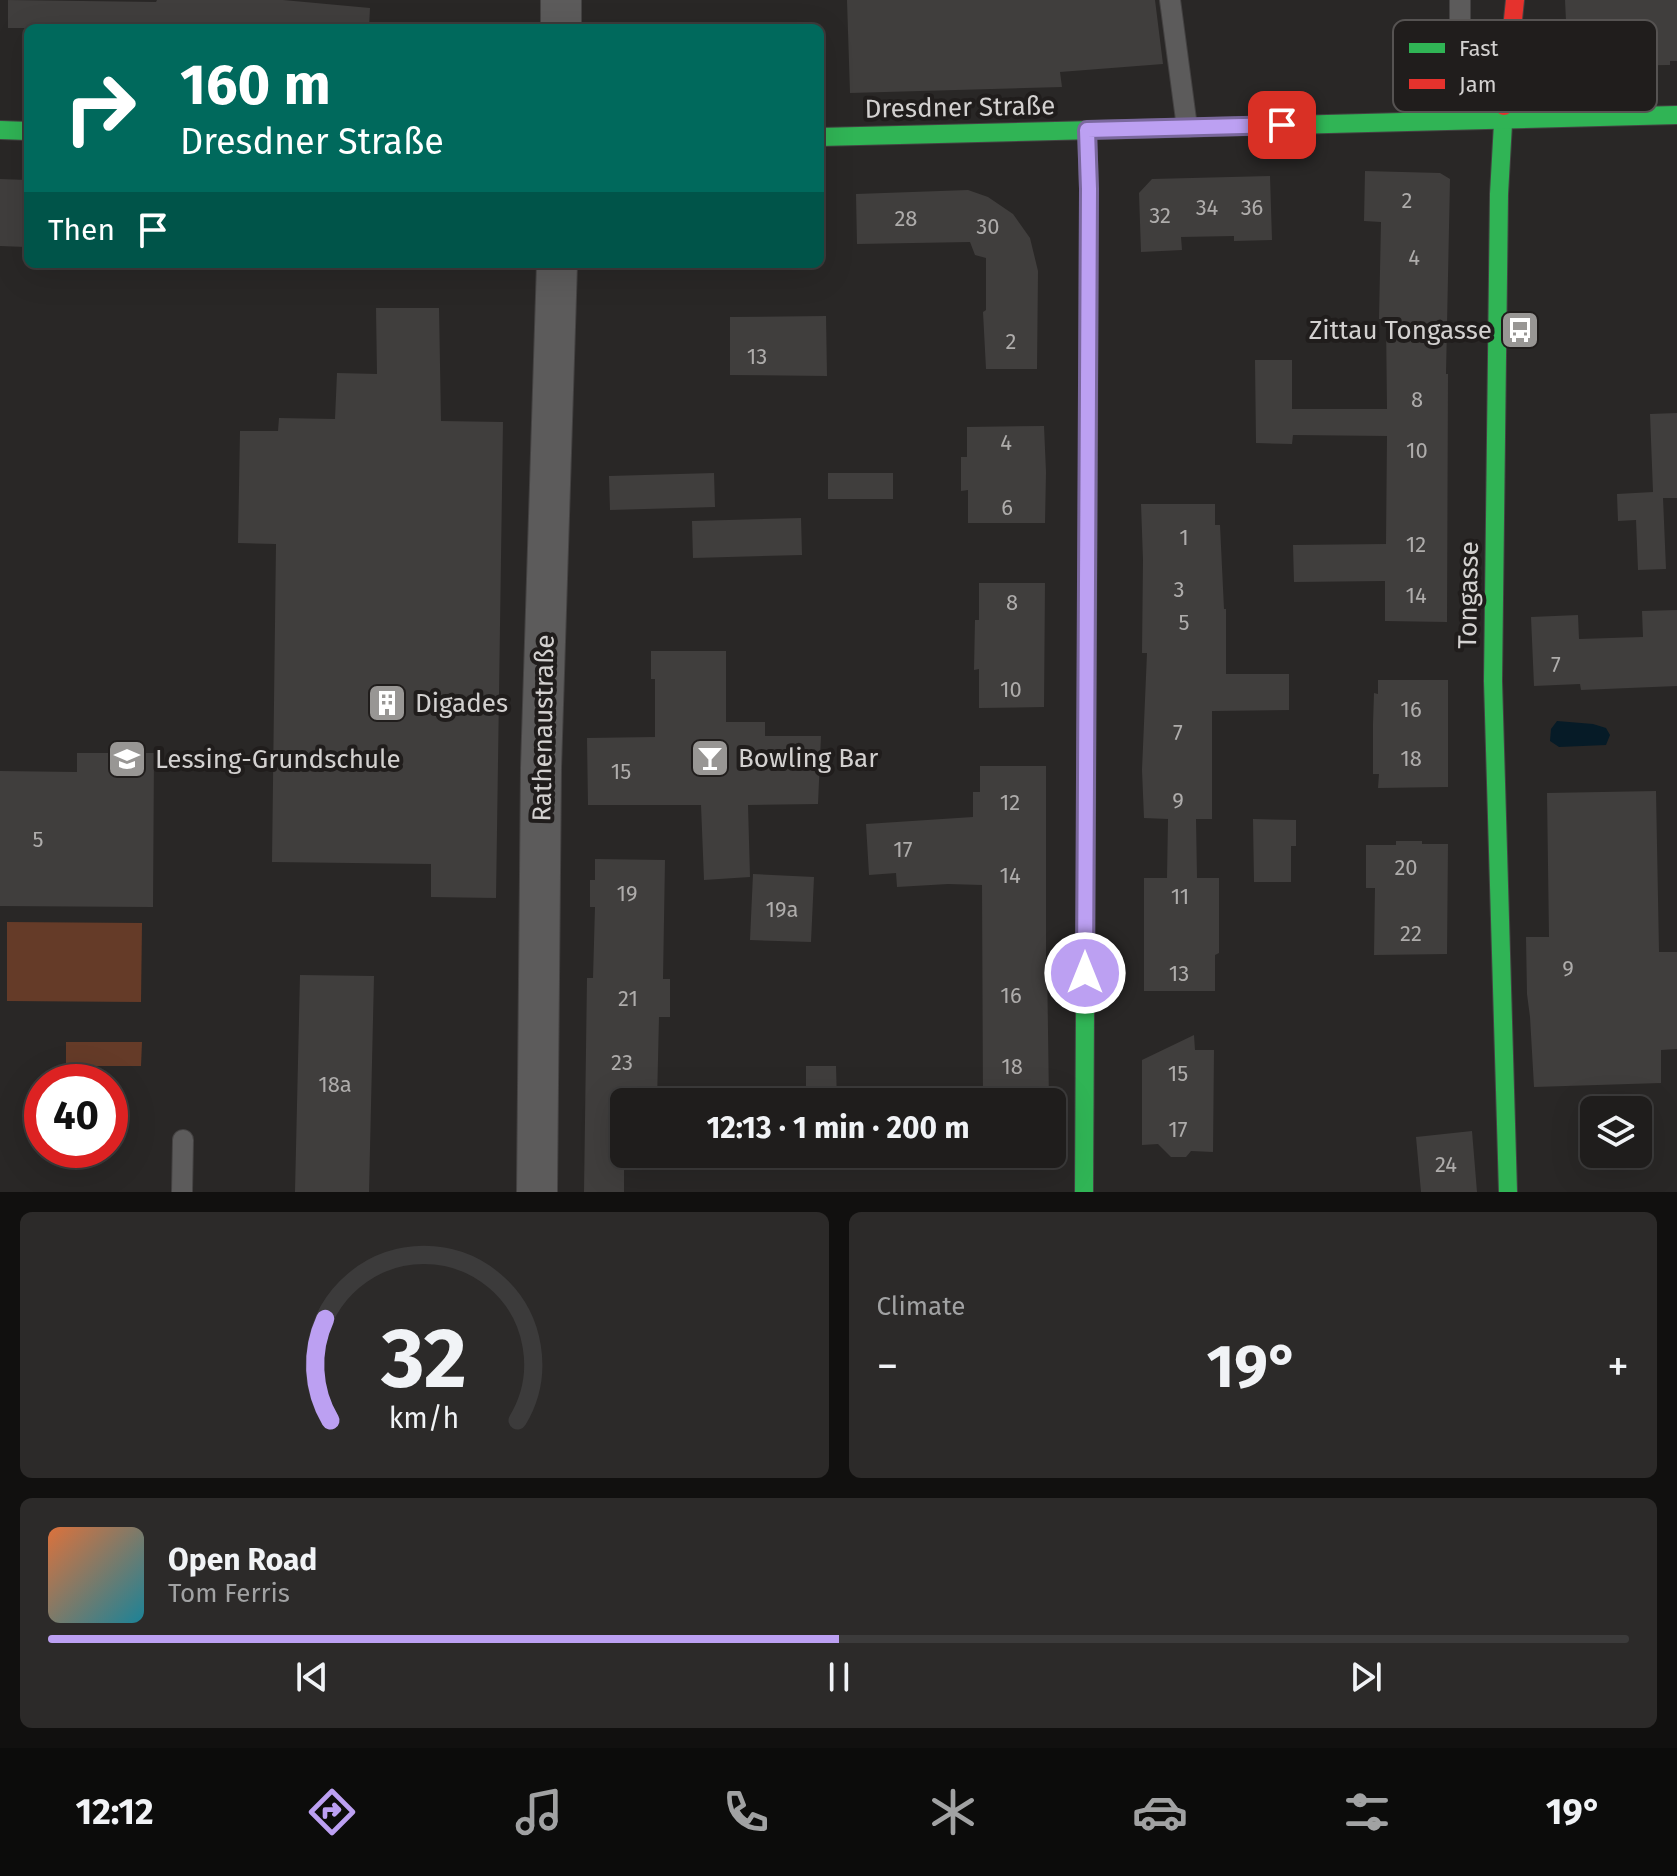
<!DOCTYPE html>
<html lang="en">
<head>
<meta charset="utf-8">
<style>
	body { margin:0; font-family:"Fira Sans",sans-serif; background:#2c2a29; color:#f1f3f6; height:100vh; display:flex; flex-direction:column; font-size:30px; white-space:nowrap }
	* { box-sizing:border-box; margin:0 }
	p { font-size:26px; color:#a1a2a3 }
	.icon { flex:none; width:44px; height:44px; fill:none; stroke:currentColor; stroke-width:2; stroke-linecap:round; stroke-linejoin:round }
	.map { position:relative; height:1192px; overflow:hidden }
	.drawer { display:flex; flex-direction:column; gap:20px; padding:20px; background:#11100f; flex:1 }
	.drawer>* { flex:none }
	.top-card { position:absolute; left:24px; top:24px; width:800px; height:244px; border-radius:12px; box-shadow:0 8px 32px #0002,0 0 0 2px #3c3b3b; background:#00695c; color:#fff; overflow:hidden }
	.fabs { position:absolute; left:1580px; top:1096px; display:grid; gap:16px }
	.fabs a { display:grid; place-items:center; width:72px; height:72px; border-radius:12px; background:#1f1d1c; box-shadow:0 8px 32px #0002,0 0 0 2px #3c3b3b; font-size:40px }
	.speed { position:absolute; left:24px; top:1064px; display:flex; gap:16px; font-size:40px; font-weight:700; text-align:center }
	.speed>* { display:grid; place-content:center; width:104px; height:104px; border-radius:50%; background:#1f1d1c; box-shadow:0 8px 32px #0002,0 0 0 2px #3c3b3b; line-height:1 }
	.speed .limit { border:12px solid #d22; background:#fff; color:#111 }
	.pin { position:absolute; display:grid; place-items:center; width:68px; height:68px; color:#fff; margin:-34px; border-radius:16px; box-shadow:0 4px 12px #0006 }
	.me { position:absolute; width:88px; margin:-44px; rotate:0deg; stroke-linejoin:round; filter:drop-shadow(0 0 6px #0008) }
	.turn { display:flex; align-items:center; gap:28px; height:168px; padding:0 24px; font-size:36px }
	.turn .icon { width:104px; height:104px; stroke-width:2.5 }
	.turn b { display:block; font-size:56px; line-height:68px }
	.then { display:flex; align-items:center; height:76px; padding:0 24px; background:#0003; gap:16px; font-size:30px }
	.big { font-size:60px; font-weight:700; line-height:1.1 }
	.drawer .widget { flex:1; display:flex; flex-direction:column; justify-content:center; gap:12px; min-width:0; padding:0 28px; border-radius:12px; background:#2c2a29 }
	.drawer .dial { align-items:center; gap:0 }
	.dial svg { height:208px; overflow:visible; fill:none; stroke:#3c3b3b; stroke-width:7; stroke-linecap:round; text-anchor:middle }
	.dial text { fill:#f1f3f6; stroke:none }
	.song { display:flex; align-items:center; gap:24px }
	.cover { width:96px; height:96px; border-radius:12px; background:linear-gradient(135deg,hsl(20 70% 55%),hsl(190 70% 35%)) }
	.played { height:8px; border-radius:4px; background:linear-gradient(90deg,#bca0f2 50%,#3c3b3b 50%) }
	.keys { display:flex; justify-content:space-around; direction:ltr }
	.heat { display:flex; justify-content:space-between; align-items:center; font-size:44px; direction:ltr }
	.drawer .tiles { flex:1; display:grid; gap:20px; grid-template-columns:1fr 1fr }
	.widget:last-child { grid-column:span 2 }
	.trip { position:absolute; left:610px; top:1088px; width:456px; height:80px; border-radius:12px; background:#1f1d1c; box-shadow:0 8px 32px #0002,0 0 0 2px #3c3b3b; font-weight:700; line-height:80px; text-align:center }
	.tabs { display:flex; height:128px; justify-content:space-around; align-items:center; background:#0c0c0b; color:#a1a2a3 }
	.tabs .icon { width:56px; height:56px }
	.tabs .current { color:#bca0f2 }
	.tabs b { font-size:36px; color:#f1f3f6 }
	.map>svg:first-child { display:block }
	.grass { fill:#653b28 }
	.water { fill:#061b27 }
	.building { fill:#403e3d }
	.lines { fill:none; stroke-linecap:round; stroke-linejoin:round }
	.lane-casing { stroke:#444242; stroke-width:22 }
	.street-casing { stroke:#444242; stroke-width:42 }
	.fast-casing { stroke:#444242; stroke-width:20 }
	.jam-casing { stroke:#444242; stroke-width:20 }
	.lane { stroke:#5c5b5b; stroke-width:20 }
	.street { stroke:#5c5b5b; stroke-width:40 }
	.fast { stroke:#30b455; stroke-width:18 }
	.jam { stroke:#e5322d; stroke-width:18 }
	.route-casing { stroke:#7a689d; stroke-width:20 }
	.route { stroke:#bca0f2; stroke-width:14 }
	.labels { text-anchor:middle; stroke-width:8; stroke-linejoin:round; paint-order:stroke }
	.number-label { font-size:22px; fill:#aeacab }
	.street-label { font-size:26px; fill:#d3d1d0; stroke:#201d1c }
	.poi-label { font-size:26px; fill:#d3d1d0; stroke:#201d1c; text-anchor:start }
	.key { fill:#201d1c; stroke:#565352; stroke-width:2 }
	.key-label { font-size:22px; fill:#d3d1d0 }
</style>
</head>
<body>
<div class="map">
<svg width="1677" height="1192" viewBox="0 0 1677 1192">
	<rect width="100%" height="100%" fill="#292726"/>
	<g class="grass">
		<path d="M7,922L142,923L141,1002L7,1001Z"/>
		<path d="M66,1042H142L141,1066H66Z"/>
	</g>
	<path class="water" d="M1557,721L1593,724L1606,728L1610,735L1606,745L1559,747L1550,741L1551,729Z"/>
	<g class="building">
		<path d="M8,0L156,2L157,0H283L370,8L369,28H8Z"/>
		<path d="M847,0H1155L1163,64L1060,72L1062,87L850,93Z"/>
		<path d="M1565,0H1677V61H1670V65L1593,66V63L1568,64Z"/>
		<path d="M1365,171L1440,173L1450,179L1446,374H1448L1447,622L1385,621V581L1294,582L1293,545L1386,544L1387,436L1293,435L1292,444L1256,443L1255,360H1292V409H1387L1386,319H1379L1381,222L1364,221Z"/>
		<path d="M1270,176L1272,240L1234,241V236L1181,237L1182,250L1141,252L1139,193L1152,179Z"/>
		<path d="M0,179L28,180L26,247L0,246Z"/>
		<path d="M968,190L988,197L1013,214L1030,238L1038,271L1037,369H986L983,312L986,310V258L975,255L970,242L857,244L856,194Z"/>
		<path d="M376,308H439L441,421L503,422L496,898L431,897V864L272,862L276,544L238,543L240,431H278L279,418L335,419L337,373L377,374Z"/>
		<path d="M826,316L827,376L730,375V317Z"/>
		<path d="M1677,413V498H1663L1666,569L1638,570L1636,520L1618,521L1617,494L1653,492L1650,414Z"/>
		<path d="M1044,426L1046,472L1045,523H968V490L961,491V457H967V427Z"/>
		<path d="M714,473L715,507L610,510L609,476Z"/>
		<rect x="828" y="473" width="65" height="26"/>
		<path d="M1141,504H1215V525H1220L1224,609H1226V674H1289V710L1212,711V819H1196L1197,878H1219V953L1215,955V991H1144V878H1167L1168,819L1144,818L1142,770L1147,653H1142L1143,560Z"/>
		<path d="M801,518L802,555L693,558L692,521Z"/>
		<path d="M979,583H1045L1044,707L979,708V669L974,670L975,620H979Z"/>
		<path d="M1677,610V686L1581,690L1580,684L1534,686L1531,617L1578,615L1579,639L1643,637L1642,611Z"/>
		<path d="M651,651H726V722H765V736H821L818,804L748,805L750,877L704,880L701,805H588L587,738L655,737V679H651Z"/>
		<path d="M1378,680H1448V787L1378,788L1379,774H1373V724L1374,693L1378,694Z"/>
		<path d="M77,753H154L153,907L0,906V771L77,772Z"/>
		<path d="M980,766H1046V959H1047L1049,1102H983L982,885L948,884L897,887L896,873L869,875L866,824L973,817V792H980Z"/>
		<path d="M1656,791L1659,952H1677V1049L1661,1050V1083L1534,1087L1530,1017L1527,994L1526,937H1549L1547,793Z"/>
		<path d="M1253,819L1296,820V846H1291V882H1254Z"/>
		<path d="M1396,841H1422V844H1448L1447,954L1374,955L1375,888H1366V845H1396Z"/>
		<path d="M595,859L665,860L663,979H670V1017H659L657,1102H624V1192H584L587,978H593L595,907H590V880H595Z"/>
		<path d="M753,874L814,877L811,942L750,940Z"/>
		<path d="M300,975L374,976L369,1192H295Z"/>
		<path d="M1194,1035L1195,1050H1214L1213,1152L1191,1151L1186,1157H1171L1158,1144L1142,1145V1060Z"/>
		<path d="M806,1066H836L837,1102H806Z"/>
		<path d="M1472,1131L1477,1192H1421L1416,1137Z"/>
	</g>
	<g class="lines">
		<g class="lane-casing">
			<g id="lane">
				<path d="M1170,0L1187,127"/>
				<path d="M1460,27V0"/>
				<path d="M182,1192L183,1140"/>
			</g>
		</g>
		<g class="street-casing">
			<g id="street">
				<path d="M561,28V0"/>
				<path d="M537,1192L541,768L557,264"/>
			</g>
		</g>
		<g class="fast-casing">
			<g id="fast">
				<path d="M1504,106L1499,194L1493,681L1508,1192"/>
				<path d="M0,130L28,131"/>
				<path d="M820,137L1677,115"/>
				<path d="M1084,1192L1088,459"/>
			</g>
		</g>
		<g class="jam-casing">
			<g id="jam">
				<path d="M1504,106L1515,0"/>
				<path d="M1087,130L1089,189L1088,459"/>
			</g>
		</g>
		<use href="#lane" class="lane"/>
		<use href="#street" class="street"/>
		<use href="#fast" class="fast"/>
		<use href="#jam" class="jam"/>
	</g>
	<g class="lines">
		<g class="route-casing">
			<path id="route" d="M1085,973L1089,189L1087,130L1282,125"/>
		</g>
		<use href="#route" class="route"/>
	</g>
	<defs>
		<g id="bus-square" transform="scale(2)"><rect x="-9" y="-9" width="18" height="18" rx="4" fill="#989694" stroke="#201d1c"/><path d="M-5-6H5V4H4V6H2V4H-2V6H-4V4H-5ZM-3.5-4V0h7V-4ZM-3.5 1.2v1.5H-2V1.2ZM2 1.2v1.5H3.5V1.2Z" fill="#fff"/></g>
		<g id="building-square" transform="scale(2)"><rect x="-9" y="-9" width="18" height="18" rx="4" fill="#989694" stroke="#201d1c"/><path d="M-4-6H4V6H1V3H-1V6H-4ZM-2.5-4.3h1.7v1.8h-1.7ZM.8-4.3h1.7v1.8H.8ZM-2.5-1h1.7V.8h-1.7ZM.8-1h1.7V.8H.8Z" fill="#fff"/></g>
		<g id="bar-square" transform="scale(2)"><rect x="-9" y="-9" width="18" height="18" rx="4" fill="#989694" stroke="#201d1c"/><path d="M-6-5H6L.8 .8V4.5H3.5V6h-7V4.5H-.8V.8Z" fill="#fff"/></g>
		<g id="school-square" transform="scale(2)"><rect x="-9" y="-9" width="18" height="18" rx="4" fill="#989694" stroke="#201d1c"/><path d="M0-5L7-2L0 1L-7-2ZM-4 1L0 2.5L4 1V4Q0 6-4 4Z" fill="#fff"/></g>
	</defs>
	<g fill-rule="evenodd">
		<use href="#bus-square" x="1520" y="330"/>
		<use href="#building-square" x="387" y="703"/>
		<use href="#bar-square" x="710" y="758"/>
		<use href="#school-square" x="127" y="759"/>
	</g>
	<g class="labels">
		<g class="number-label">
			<text x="1407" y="208">2</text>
			<text x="1207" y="215">34</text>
			<text x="1252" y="215">36</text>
			<text x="1160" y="223">32</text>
			<text x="906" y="226">28</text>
			<text x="988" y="234">30</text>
			<text x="1414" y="265">4</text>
			<text x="1011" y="349">2</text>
			<text x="757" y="364">13</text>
			<text x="1417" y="407">8</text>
			<text x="1006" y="450">4</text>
			<text x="1417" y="458">10</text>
			<text x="1007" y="515">6</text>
			<text x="1184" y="545">1</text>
			<text x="1416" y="552">12</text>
			<text x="1179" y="597">3</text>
			<text x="1416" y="603">14</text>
			<text x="1012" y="610">8</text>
			<text x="1184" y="630">5</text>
			<text x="1556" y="672">7</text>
			<text x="1011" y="697">10</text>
			<text x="1411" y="717">16</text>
			<text x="1178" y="740">7</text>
			<text x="1411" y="766">18</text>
			<text x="621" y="779">15</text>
			<text x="1178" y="808">9</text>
			<text x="1010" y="810">12</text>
			<text x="38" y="847">5</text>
			<text x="903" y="857">17</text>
			<text x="1406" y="875">20</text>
			<text x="1010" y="883">14</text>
			<text x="627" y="901">19</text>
			<text x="1180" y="904">11</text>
			<text x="782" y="917">19a</text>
			<text x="1411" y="941">22</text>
			<text x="1568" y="976">9</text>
			<text x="1179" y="981">13</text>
			<text x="1011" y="1003">16</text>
			<text x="628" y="1006">21</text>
			<text x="622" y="1070">23</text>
			<text x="1012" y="1074">18</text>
			<text x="1178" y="1081">15</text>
			<text x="335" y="1092">18a</text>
			<text x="1178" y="1137">17</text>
			<text x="1446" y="1172">24</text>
		</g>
		<g class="street-label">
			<text transform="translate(960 107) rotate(-1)" y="9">Dresdner Straße</text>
			<text transform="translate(1468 595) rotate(-89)" y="9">Tongasse</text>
			<text transform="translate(543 728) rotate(-89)" y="9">Rathenaustraße</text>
		</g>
		<g class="poi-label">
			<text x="1492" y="339" text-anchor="end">Zittau Tongasse</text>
			<text x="415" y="712">Digades</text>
			<text x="738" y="767">Bowling Bar</text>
			<text x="155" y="768">Lessing-Grundschule</text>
		</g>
	</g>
	<rect x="1393" y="20" width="264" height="92" rx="12" class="key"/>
	<rect x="1409" y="43" width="36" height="10" fill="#30b455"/>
	<rect x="1409" y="79" width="36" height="10" fill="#e5322d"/>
	<g class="key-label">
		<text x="1459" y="56">Fast</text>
		<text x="1459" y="92">Jam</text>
	</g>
</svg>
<div class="fabs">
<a><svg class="icon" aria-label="layers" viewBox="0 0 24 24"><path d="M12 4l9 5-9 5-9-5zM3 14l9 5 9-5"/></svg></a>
</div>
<div class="speed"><div class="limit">40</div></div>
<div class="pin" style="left:1282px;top:125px;background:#d93025"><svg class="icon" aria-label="arrive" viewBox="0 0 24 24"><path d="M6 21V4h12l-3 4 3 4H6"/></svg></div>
<svg class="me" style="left:1085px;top:973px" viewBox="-20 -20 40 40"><circle r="17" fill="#bca0f2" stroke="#fff" stroke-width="3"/><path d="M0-11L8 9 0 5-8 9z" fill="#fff"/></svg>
<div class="trip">12:13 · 1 min · 200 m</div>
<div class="top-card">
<div class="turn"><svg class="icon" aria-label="right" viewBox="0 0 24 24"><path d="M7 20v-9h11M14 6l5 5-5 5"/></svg><div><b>160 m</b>Dresdner Straße</div></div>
<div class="then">Then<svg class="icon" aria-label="arrive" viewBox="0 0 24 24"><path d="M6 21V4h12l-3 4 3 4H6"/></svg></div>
</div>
</div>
<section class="drawer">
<div class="tiles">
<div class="widget dial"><svg viewBox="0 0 100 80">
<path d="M14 69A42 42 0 1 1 86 69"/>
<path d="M14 69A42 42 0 0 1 12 30" stroke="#bca0f2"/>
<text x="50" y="56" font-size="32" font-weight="700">32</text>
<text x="50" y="72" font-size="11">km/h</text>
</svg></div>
<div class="widget"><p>Climate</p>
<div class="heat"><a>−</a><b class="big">19°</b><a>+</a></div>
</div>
<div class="widget">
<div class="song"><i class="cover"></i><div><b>Open Road</b><p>Tom Ferris</p></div></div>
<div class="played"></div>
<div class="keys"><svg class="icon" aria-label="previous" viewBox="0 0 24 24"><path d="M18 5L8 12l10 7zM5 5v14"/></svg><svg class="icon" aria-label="pause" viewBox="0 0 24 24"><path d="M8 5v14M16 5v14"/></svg><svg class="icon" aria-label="next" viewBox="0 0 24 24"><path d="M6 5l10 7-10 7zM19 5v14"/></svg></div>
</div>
</div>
</section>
<nav class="tabs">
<b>12:12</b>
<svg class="icon current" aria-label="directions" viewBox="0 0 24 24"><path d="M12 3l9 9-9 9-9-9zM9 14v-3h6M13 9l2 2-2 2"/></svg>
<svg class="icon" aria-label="music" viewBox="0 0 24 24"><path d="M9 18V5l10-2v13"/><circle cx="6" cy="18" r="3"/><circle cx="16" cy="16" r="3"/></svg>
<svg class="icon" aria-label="phone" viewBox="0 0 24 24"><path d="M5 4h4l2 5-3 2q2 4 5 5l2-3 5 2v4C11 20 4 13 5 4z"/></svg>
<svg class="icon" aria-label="climate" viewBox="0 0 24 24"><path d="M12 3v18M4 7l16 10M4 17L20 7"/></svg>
<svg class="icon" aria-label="car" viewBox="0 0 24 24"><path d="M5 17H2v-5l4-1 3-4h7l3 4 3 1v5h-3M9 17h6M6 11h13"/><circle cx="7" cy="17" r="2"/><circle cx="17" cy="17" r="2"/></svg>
<svg class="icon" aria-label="filters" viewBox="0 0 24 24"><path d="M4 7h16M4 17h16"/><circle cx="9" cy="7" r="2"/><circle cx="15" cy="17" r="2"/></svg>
<b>19°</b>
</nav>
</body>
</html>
